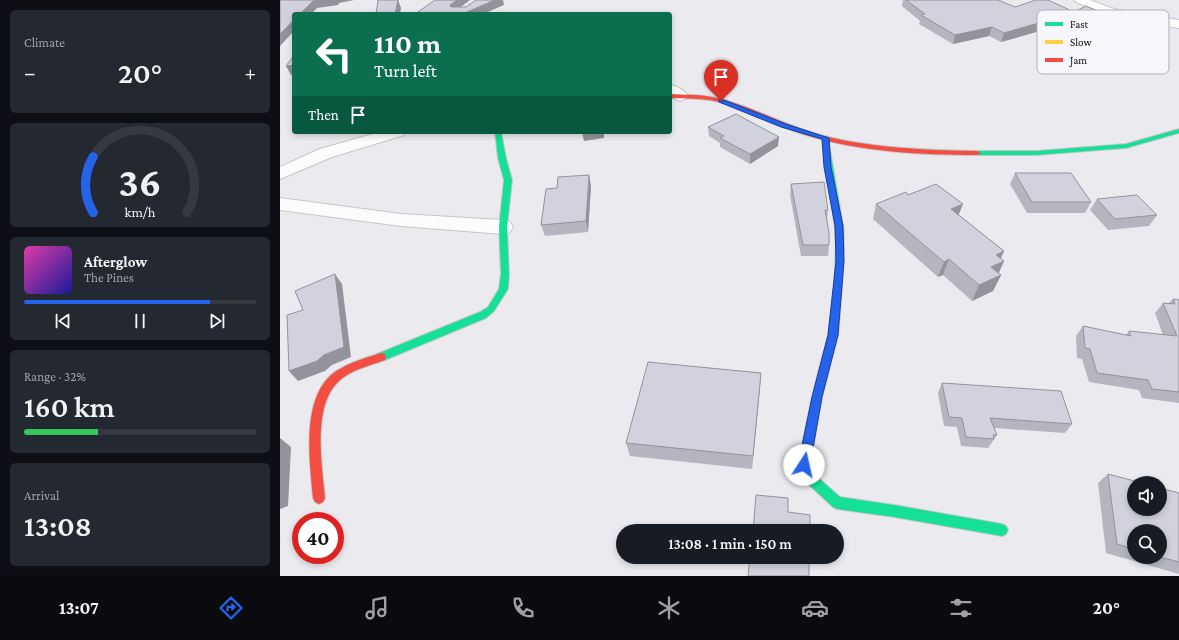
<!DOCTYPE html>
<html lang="en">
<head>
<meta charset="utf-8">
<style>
	body { margin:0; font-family:"Crimson Pro",serif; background:#242831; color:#f1f3f6; height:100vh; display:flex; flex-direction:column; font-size:15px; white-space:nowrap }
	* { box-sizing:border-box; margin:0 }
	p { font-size:13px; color:#9ea1a6 }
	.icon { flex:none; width:22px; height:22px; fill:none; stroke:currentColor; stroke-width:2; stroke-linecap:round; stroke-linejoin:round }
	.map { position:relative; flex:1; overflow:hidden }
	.panel { display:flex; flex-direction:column; gap:10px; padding:10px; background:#0d0f14; width:280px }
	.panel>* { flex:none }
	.banner { position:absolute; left:12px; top:12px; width:380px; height:122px; border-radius:4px; box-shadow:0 2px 6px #0003; background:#0b6e4f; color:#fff; overflow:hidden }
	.tools { position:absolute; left:847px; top:476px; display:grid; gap:8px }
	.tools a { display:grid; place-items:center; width:40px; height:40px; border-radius:50%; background:#171b24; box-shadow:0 2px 6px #0003; font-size:20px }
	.speed { position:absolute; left:12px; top:512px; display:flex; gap:8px; font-size:20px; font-weight:700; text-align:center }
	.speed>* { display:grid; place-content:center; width:52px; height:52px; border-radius:50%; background:#171b24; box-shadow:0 2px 6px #0003; line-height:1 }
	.speed .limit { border:6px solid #d22; background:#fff; color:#111 }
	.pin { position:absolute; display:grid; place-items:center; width:34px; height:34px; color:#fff; margin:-41px -17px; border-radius:50% 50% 50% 0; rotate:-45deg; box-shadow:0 0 4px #0007 }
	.pin .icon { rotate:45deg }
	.me { position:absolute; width:44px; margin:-22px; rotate:10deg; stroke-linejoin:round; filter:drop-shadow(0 0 3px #0008) }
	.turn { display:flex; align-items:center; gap:14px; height:84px; padding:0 16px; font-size:18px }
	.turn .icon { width:52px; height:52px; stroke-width:2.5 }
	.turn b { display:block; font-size:28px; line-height:34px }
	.then { display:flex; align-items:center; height:38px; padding:0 16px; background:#0003; gap:8px; font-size:15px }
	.big { font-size:30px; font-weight:600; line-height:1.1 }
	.panel .widget { flex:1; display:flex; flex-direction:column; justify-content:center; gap:6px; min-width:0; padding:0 14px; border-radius:6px; background:#242831 }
	.panel .dial { align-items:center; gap:0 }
	.dial svg { height:104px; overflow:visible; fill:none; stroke:#363941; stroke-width:7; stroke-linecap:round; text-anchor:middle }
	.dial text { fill:#f1f3f6; stroke:none }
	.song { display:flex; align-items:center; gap:12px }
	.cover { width:48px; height:48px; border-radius:6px; background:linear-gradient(135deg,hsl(320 70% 55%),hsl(240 70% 35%)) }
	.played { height:4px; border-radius:2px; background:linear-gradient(90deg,#2563eb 80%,#363941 80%) }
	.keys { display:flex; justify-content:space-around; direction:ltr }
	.heat { display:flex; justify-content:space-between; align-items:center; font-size:22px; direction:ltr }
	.charge { height:6px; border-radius:3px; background:linear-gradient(90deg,#34c759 32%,#363941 0) }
	.trip { position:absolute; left:336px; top:524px; width:228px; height:40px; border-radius:20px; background:#171b24; box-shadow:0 2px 6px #0003; font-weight:600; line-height:40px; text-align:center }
	.tab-bar { display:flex; height:64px; justify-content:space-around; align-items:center; background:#090b0e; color:#9ea1a6 }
	.tab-bar .icon { width:28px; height:28px }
	.tab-bar .on { color:#2563eb }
	.tab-bar b { font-size:18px; color:#f1f3f6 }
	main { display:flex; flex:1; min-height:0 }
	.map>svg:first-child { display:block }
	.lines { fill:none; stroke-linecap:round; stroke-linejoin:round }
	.street-casing { stroke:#c6c6c8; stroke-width:2 }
	.fast-casing { stroke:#c6c6c8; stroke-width:2 }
	.slow-casing { stroke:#c6c6c8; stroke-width:2 }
	.jam-casing { stroke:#c6c6c8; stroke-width:2 }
	.street { fill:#fcfcfc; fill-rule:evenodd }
	.fast { fill:#16e098; fill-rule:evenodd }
	.slow { fill:#ffcf43; fill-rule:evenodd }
	.jam { fill:#f24e42; fill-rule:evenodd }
	.wall { fill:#b4b5be; fill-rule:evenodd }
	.shaded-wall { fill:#92939b }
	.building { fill:#d1d2dd; stroke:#92939b }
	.route { fill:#2563eb; stroke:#184099 }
	.key { fill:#f7f6fc; stroke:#b0b0b4; stroke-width:1 }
	.key-label { font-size:11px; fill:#0c0b0d }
</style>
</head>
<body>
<main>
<section class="panel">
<div class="widget"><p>Climate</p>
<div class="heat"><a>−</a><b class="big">20°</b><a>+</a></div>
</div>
<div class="widget dial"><svg viewBox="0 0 100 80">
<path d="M14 69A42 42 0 1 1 86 69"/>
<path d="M14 69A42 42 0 0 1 14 26" stroke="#2563eb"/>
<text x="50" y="56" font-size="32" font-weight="700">36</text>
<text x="50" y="72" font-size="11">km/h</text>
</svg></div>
<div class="widget">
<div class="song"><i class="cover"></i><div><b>Afterglow</b><p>The Pines</p></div></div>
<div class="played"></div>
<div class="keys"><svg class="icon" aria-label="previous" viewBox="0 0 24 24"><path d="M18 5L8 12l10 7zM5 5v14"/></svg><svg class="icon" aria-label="pause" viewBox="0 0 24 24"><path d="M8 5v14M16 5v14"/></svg><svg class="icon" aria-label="next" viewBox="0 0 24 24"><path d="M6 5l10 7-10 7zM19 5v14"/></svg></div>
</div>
<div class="widget"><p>Range · 32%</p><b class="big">160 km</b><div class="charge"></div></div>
<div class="widget"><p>Arrival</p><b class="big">13:08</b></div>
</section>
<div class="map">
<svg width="899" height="576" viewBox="0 0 899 576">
	<rect width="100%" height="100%" fill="#ebeaee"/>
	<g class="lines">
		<g class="street-casing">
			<g id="street">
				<path d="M794,0H810L831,8L850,13L899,20V28C860,22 833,18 796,2Z"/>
				<path d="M390,85C397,86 404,90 408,96L405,99L400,101L390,96Z"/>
				<path d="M100,132H126L124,135L52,157L0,179V167L40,149Z"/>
				<path d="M0,198L121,214L223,220L230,222L233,227L230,232L223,234L121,226L0,210Z"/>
			</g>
		</g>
		<g class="fast-casing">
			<g id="fast">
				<path d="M899,129V133L846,148L756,155H697L693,153L697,151H756L846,144Z"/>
				<path d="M215,132H221L226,158L232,180L227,227L229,274L228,289L214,311L206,318L105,360L101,361L97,360L96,357L97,354L200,312L208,307L219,289L221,274L219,227L224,180L218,158Z"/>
				<path d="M545,136L548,138L563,226L564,249L562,287L558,290L554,287L556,249L555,226L542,138Z"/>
				<path d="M524,460L528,461L535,475L560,497L614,505L722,524L726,526L728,530L726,534L722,536L614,517L557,509L553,507L527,483L518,465L520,461Z"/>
			</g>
		</g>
		<g class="slow-casing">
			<path id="slow" d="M558,284L562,287L558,335L542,397L530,465L528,469L524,470L520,469L518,465L532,397L548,335L554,287Z"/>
		</g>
		<g class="jam-casing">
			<g id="jam">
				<path d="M390,94C405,95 421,94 436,98C469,105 500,123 533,133C586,148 643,150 697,151L701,153L697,155C641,155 583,152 529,136C497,127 468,108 435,101C420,98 405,99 390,98Z"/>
				<path d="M101,353L105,354L106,357L105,360C89,366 70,370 58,382C32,407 42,465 45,498L43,502L39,504L35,502L33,498C30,462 21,402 51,375C64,364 85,358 101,353Z"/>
			</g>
		</g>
		<use href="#street" class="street"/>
		<use href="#fast" class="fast"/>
		<use href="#slow" class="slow"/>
		<use href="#jam" class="jam"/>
	</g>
	<g class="wall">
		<path d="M623,0H718L735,7L794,12L832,17L828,26L802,40L776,28L777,26L721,42L709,36L673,44L639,24L640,21L622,6Z"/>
		<path d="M428,127L498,146L470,164L440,147V143L429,136Z"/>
		<path d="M735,173L811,202L805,213H747L730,184Z"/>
		<path d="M309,175L311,186L308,232L265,236L261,225L277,188Z"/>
		<path d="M511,184L548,210L547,220L549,245L548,256H521L510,195Z"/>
		<path d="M628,195L679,215L724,251L721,258L724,261L718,273L721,275L713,291L692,301L663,275L658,277L593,219L596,204Z"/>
		<path d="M817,199L877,215L869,226L828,230L810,210Z"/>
		<path d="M893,299L899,300V403L862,398L859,390L809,382L802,359L797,358L796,336L803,326L846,335L849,331L883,335L875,313L883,303H889Z"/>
		<path d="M662,383L792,424L785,433L714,428L717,435L708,448L681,446L677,427L664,426L658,393Z"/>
		<path d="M480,387L472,469L350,456L346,443Z"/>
		<path d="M828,474L899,493V574L826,553L818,483ZM854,531H880V557H854Z"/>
	</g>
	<g class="shaded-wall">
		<path d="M42,0H74L59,3L58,5L37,8L31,14H20L33,1Z"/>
		<path d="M118,0L121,8L120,14H115Z"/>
		<path d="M177,0H190L173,13L170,5Z"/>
		<path d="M215,0H223L224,5L203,14H182Z"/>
		<path d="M790,14L780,20L777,26L721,42L724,33Z"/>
		<path d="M832,17L828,26L802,40L806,31Z"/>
		<path d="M14,20V31L0,46V34Z"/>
		<path d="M712,27L709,36L673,44L675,35Z"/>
		<path d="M14,65V75H11L6,66Z"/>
		<path d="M302,132H324V138L304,141Z"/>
		<path d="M499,137L498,146L470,164V154Z"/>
		<path d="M309,175L311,186L308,232L306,221Z"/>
		<path d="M683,204L677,219L671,209Z"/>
		<path d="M724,251L718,264L724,261L717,277L704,283L716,255Z"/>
		<path d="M669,259L663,275L658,277L664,262Z"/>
		<path d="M55,274L62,284L71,357L52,365L45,371L18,381L9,371Z"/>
		<path d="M721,275L713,291L692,301L699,285Z"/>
		<path d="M481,373L480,387L472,469L473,456Z"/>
		<path d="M0,438L11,447L8,506L0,509Z"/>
	</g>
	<g class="building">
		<path d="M0,0H42L33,1L20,14H14V20L0,34Z"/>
		<path d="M98,0H118L115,14H96Z"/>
		<path d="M155,0H177L170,5L171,7H186L196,0H215L182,14H135Z"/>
		<path d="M626,0H718L735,7L756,0H768L794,12L806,6L832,17L806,31L780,20L790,14L724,33L712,27L675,35L641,15L645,14Z"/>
		<path d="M14,55V65L6,66Z"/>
		<path d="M456,114L499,137L470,154L440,138L444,136L428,127Z"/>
		<path d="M735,173H791L811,202H752Z"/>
		<path d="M309,175L306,221L261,225L266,189L277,188L278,177Z"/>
		<path d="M544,182L548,210H545L549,232V245H523L511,184Z"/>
		<path d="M656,184L683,204L671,209L724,251L716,255L724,261L711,267L721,275L699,285L669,259L664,262L596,204L626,192L628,195Z"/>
		<path d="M857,195L877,215L835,219L817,199Z"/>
		<path d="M55,274L64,347L44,355L37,361L9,371L7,315L23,310L15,291Z"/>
		<path d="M893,299L899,300V392L872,389L868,380L817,373L810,349L805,348L803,326L851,336L849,331L897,336L883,303L895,304Z"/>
		<path d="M368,362L481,373L473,456L346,443Z"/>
		<path d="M662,383L781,391L792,424L710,418L717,435H713L714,439L686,437L682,418L669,417Z"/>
		<path d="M828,474L862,483H854V509H880V488L899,493V562L880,557V531H854V549L837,544Z"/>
		<path d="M476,495L508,498V512L530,515V531H473Z"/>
		<path d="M470,557H529V576H468Z"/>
	</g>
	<path class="route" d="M439,100H444L506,124L549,138L551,167L563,226L564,261L558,335L542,397L530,465L528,469L524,471L520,469L518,465L532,397L548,335L556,261L555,226L544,167L542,139L501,127L439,102Z"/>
	<rect x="757" y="10" width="132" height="64" rx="6" class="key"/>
	<rect x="765" y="22" width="18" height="4" fill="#16e098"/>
	<rect x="765" y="40" width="18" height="4" fill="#ffcf43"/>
	<rect x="765" y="58" width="18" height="4" fill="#f24e42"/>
	<g class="key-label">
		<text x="790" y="28">Fast</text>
		<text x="790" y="46">Slow</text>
		<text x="790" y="64">Jam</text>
	</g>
</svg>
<div class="tools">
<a><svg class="icon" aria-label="sound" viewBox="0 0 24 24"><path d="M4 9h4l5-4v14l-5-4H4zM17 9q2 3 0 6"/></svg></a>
<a><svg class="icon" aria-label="search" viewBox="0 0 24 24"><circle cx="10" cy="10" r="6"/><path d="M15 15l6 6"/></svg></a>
</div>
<div class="speed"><div class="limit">40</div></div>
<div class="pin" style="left:441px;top:101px;background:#d93025"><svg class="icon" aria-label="arrive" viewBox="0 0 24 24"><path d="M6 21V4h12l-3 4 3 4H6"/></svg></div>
<svg class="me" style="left:524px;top:465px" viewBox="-20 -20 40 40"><circle r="19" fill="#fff"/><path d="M0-13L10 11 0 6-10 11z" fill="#2563eb"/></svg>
<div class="trip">13:08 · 1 min · 150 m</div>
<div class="banner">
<div class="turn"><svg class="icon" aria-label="left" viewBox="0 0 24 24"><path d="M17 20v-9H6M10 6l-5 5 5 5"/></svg><div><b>110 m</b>Turn left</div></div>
<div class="then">Then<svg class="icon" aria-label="arrive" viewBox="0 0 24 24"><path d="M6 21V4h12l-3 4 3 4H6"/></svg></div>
</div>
</div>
</main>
<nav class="tab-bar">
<b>13:07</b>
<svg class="icon on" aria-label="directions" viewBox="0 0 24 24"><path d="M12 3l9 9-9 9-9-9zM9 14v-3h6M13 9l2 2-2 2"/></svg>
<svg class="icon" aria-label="music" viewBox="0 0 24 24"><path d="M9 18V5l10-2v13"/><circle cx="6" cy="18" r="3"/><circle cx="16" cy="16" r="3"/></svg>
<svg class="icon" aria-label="phone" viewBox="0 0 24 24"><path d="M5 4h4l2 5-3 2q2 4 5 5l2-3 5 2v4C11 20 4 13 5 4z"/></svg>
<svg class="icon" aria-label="climate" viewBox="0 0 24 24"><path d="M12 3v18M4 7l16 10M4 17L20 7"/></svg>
<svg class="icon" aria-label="car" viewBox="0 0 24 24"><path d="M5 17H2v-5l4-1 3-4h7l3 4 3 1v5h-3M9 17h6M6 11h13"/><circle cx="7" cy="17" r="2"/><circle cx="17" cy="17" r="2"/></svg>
<svg class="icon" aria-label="filters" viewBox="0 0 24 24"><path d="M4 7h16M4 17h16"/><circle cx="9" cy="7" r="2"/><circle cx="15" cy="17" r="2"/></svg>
<b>20°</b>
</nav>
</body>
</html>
